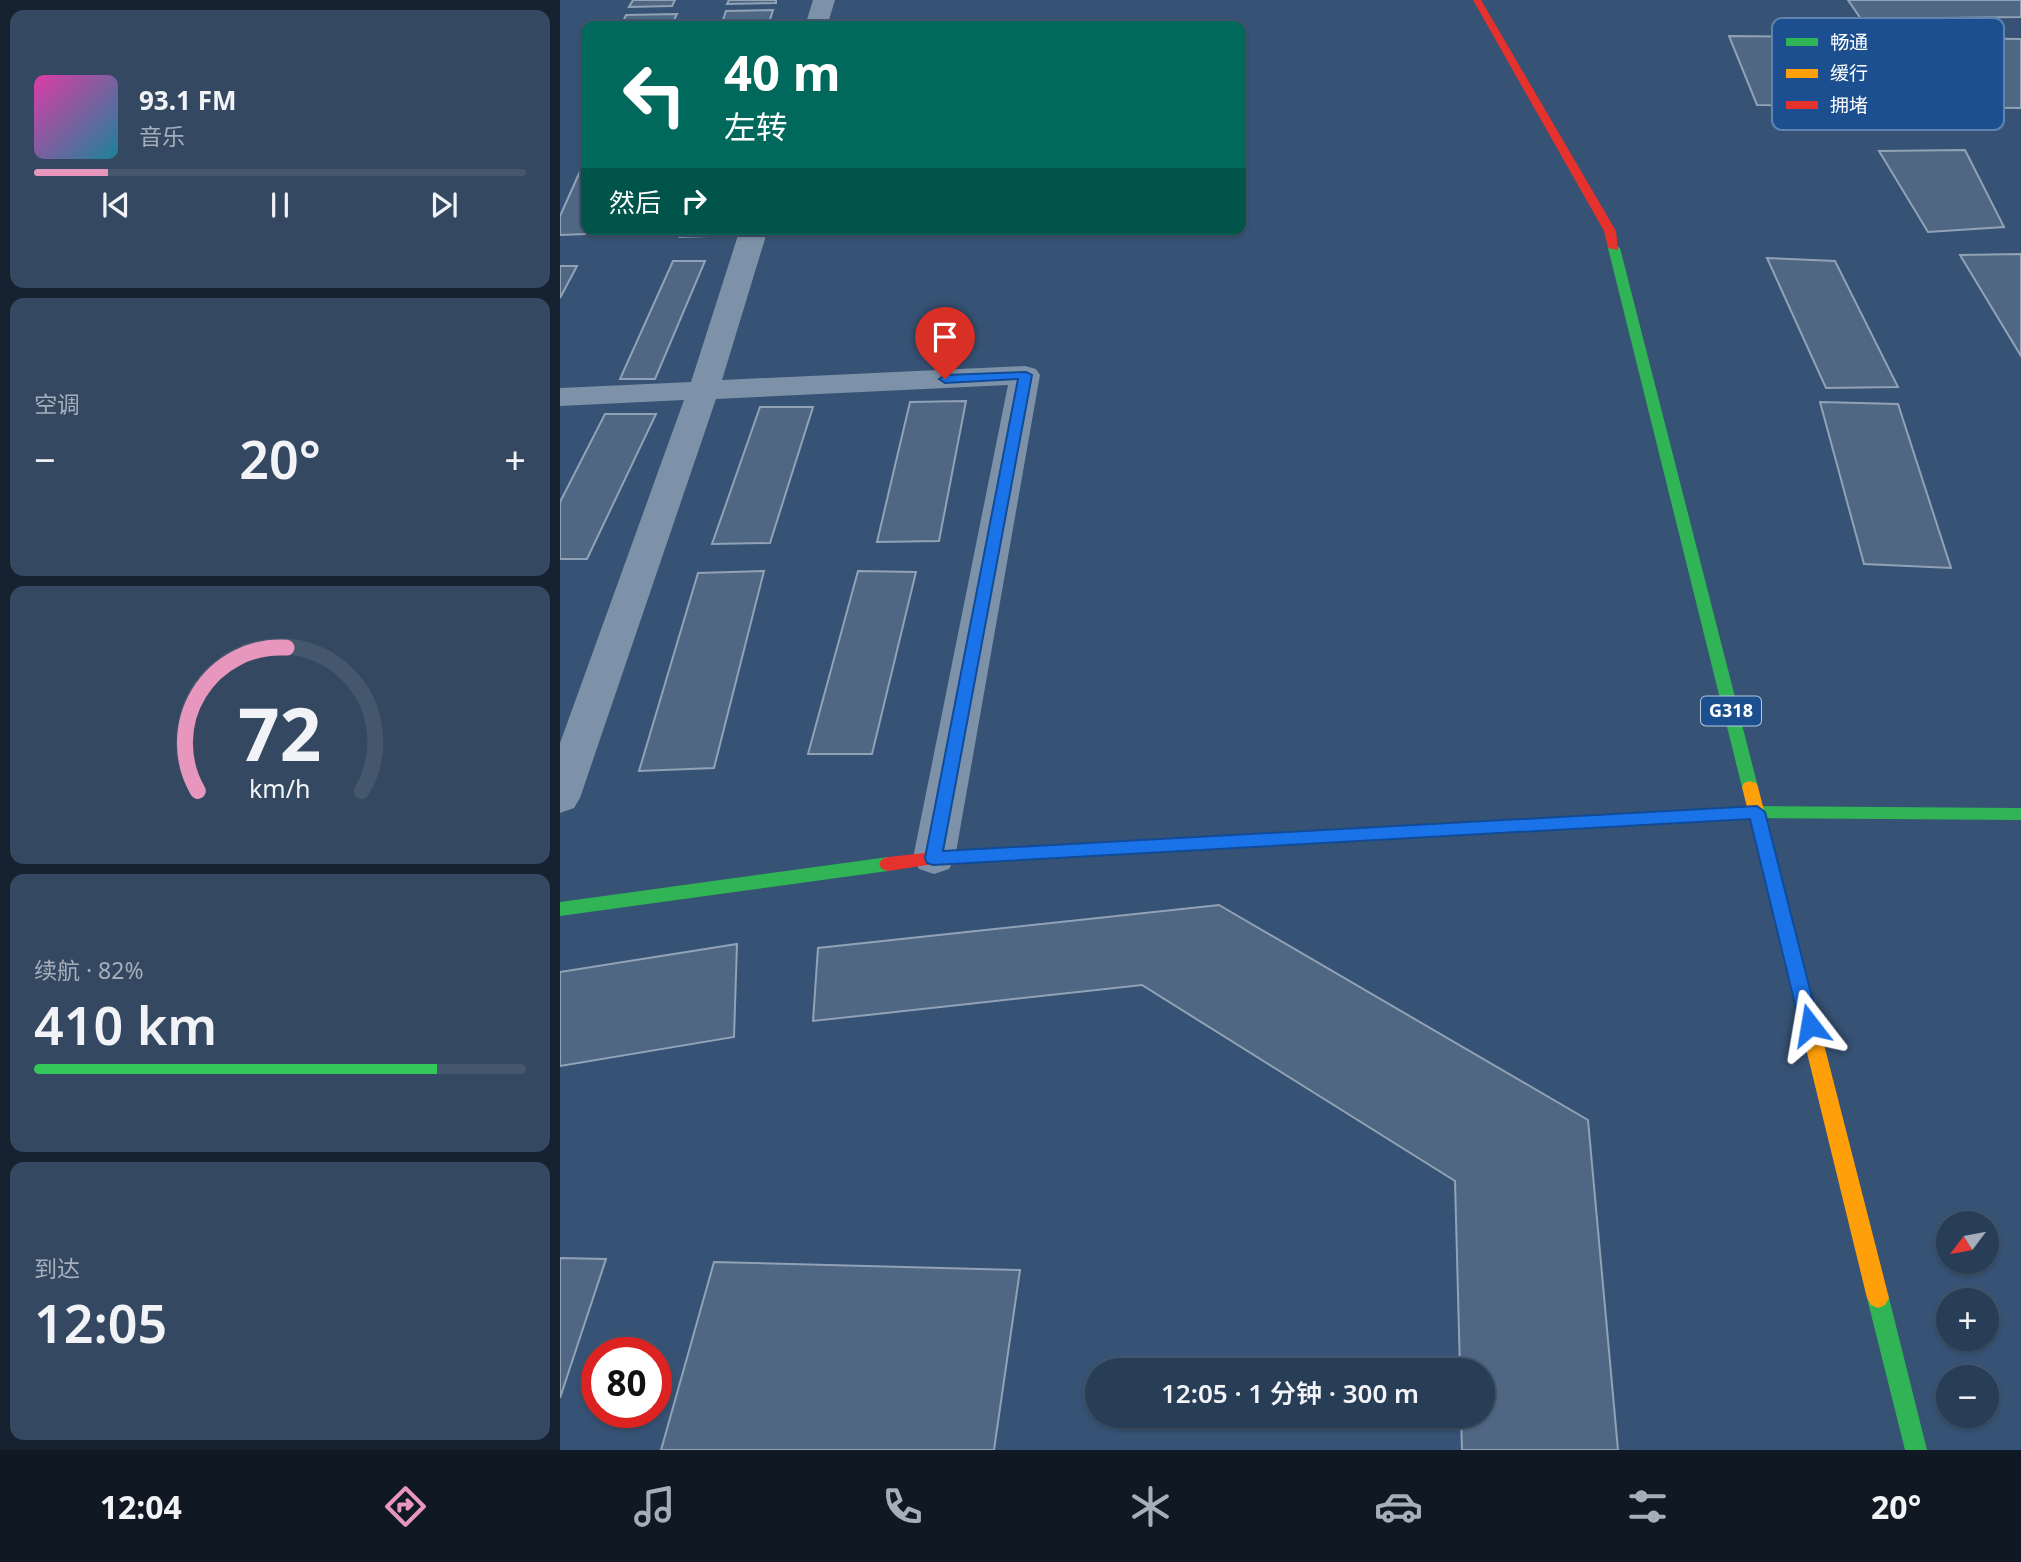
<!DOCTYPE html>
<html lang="zh">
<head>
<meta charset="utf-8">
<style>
	body { margin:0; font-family:"Noto Sans","Noto Sans SC",sans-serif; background:#344961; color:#f1f3f6; height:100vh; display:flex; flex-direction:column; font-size:26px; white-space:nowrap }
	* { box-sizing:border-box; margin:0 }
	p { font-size:23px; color:#a5aeba }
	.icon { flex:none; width:38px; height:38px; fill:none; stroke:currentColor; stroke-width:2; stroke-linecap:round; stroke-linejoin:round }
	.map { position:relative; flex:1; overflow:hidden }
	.drawer { display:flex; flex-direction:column; gap:10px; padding:10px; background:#162230; width:560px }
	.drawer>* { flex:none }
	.guide { position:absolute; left:21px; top:21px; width:665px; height:214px; border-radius:14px; box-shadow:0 2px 5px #0004,0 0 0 2px #44576d; background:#00695c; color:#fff; overflow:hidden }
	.needle { width:46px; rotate:238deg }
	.fabs { position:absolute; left:1376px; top:1211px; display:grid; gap:14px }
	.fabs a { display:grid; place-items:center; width:63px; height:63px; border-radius:50%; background:#283e57; box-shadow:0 2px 5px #0004,0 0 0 2px #44576d; font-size:35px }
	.speed { position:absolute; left:21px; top:1337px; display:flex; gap:14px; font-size:35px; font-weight:700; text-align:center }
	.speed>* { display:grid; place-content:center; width:91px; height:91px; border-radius:50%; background:#283e57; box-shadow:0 2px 5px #0004,0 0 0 2px #44576d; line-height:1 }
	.speed .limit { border:10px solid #d22; background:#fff; color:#111 }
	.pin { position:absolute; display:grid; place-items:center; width:60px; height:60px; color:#fff; margin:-72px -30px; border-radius:50% 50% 50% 0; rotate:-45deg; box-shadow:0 0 7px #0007 }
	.pin .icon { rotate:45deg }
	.me { position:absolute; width:77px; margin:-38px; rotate:346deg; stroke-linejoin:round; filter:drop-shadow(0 0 5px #0008) }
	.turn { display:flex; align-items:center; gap:24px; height:147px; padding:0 28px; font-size:32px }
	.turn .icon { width:91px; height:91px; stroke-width:2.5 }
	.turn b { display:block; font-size:49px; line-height:60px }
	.then { display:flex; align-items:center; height:66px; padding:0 28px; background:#0003; gap:14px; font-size:26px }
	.big { font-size:52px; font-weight:600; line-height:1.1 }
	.drawer .widget { flex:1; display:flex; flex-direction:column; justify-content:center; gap:10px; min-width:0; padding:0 24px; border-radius:14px; background:#344961 }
	.drawer .dial { align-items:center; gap:0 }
	.dial svg { height:182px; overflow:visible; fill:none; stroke:#44576d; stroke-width:7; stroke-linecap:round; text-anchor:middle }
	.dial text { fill:#f1f3f6; stroke:none }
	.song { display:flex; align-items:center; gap:21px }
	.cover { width:84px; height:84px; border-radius:10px; background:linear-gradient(135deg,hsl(320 70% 55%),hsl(190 70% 35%)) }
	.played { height:7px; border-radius:4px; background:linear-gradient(90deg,#e797bd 15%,#44576d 15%) }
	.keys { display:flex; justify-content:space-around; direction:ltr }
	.heat { display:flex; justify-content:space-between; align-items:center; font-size:38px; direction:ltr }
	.charge { height:10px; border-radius:5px; background:linear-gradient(90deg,#34c759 82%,#44576d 0) }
	.trip { position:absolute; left:525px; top:1358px; width:410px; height:70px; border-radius:35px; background:#283e57; box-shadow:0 2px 5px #0004,0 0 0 2px #44576d; font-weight:600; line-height:70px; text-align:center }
	.tab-bar { display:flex; height:112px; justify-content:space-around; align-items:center; background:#101923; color:#a5aeba }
	.tab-bar .icon { width:49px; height:49px }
	.tab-bar .selected { color:#e797bd }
	.tab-bar b { font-size:32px; color:#f1f3f6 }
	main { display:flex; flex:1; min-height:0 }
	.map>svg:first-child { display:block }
	.building { fill:#506783; stroke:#92a2b6; stroke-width:2 }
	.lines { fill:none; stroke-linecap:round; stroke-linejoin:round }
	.street { fill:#7d92a8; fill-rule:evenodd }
	.fast { fill:#30b455; fill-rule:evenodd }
	.slow { fill:#ff9f0a; fill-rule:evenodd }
	.jam { fill:#e5322d; fill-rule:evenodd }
	.route { fill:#1a73e8; stroke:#114b97; stroke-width:2 }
	.labels { text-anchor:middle; stroke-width:7; stroke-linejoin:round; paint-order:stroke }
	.shield { fill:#1b4f8f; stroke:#bbcadd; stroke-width:2 }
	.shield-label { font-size:18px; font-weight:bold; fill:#fff }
	.key { fill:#1b4f8f; stroke:#5f84b1; stroke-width:2 }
	.key-label { font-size:19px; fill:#fff }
</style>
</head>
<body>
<main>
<section class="drawer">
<div class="widget">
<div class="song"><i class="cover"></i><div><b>93.1 FM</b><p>音乐</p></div></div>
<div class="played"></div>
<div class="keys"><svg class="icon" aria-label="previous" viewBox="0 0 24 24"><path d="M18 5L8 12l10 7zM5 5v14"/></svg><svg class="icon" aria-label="pause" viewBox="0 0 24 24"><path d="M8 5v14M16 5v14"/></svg><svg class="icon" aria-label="next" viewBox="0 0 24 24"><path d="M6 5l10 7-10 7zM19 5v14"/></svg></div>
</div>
<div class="widget"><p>空调</p>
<div class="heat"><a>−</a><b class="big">20°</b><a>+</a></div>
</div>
<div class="widget dial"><svg viewBox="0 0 100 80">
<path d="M14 69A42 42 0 1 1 86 69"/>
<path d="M14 69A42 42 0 0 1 53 6" stroke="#e797bd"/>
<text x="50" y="56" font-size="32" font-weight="700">72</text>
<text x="50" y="72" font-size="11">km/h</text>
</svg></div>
<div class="widget"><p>续航 · 82%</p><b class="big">410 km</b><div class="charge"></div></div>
<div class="widget"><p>到达</p><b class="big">12:05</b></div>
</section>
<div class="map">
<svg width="1461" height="1450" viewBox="0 0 1461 1450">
	<rect width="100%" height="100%" fill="#365274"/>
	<g class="building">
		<path d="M73,0H115L112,6L69,7Z"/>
		<path d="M169,0H216V3L167,4Z"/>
		<path d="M1288,0H1461V17L1301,19Z"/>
		<path d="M213,10L208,26H161L166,11Z"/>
		<path d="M117,14L111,26H61L66,15Z"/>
		<path d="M1169,36L1461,39V108L1197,105Z"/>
		<path d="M1405,150L1444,227L1368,232L1319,151Z"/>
		<path d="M26,158L27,229L25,234L0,235V216Z"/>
		<path d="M123,229H153L150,236L120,237Z"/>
		<path d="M1461,254V356L1400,255Z"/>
		<path d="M1207,258L1275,261L1338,387L1266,388Z"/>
		<path d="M113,261H145L95,379H60Z"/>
		<path d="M0,266H17L0,298Z"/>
		<path d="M406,401L379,541L317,542L350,402Z"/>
		<path d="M1260,402L1338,404L1391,568L1304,564Z"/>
		<path d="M200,407H253L210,543L152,544Z"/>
		<path d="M45,414H96L27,559H0V502Z"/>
		<path d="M204,571L154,768L79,771L138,573Z"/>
		<path d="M298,571L356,572L312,754H248Z"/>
		<path d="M659,905L1028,1120L1058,1450H902L901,1416H922V1370H900L895,1181L582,985L253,1021L258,948Z"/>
		<path d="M177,944L174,1037L0,1066V972Z"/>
		<path d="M0,1258L46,1259L0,1398Z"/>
		<path d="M154,1262L460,1270L434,1450H101Z"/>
	</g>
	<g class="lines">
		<g class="street">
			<path d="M253,0H275L267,26H245Z"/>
			<path d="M180,229H208L162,380L465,366L476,369L480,375L395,858L389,869L374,874L359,869L353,858L448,385L156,399L20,798L14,808L0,813V743L124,400L0,406V388L131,382Z"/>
		</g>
		<g class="fast">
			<path d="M1054,245L1060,248L1198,787L1196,791H1184L1182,787L1048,248Z"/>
			<path d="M1197,806L1461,808V820L1197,818L736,844L730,842L728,838L730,834L736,832Z"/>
			<path d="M328,857L334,859L337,864L334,869L328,871L0,916V902Z"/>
			<path d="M1318,1288L1325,1291L1329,1298L1367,1450H1345L1307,1298L1311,1291Z"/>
		</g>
		<path class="slow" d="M1190,781L1196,783L1198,787L1329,1298L1325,1305L1318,1308L1311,1305L1307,1298L1182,787L1184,783Z"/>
		<g class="jam">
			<path d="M913,0H921L1056,231L1058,250L1048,248L1044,231Z"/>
			<path d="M736,832L742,834L744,838L742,842L736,844L374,864L328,871L322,869L319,864L322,859L328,857L374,852Z"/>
		</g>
	</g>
	<path class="route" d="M466,372L472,375L383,851L1197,806L1205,812L1259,1025L1256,1030L1250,1033L1243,1030L1240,1025L1190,819L373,865L367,863L365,858L458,379L385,383L379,379L385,375Z"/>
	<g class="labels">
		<rect class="shield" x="1141" y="696.5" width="60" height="29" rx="5"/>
		<g class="shield-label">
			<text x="1171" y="717">G318</text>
		</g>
	</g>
	<rect x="1212" y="18" width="232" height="112" rx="10" class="key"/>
	<rect x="1226" y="38" width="32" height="8" fill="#30b455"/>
	<rect x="1226" y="69" width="32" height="9" fill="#ff9f0a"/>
	<rect x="1226" y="101" width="32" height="8" fill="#e5322d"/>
	<g class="key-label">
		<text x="1270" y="49">畅通</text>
		<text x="1270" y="80">缓行</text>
		<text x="1270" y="112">拥堵</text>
	</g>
</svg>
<div class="fabs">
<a><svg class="needle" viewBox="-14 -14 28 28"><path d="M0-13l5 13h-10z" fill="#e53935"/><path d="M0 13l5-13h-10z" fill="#a5aeba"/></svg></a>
<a>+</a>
<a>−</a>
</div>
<div class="speed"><div class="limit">80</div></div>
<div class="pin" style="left:385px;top:379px;background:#d93025"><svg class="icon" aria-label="arrive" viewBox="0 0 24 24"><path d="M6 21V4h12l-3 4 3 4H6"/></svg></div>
<svg class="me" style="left:1250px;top:1025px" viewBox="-20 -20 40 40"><path d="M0-17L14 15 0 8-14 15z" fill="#1a73e8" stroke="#fff" stroke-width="4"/></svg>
<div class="trip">12:05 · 1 分钟 · 300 m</div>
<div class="guide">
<div class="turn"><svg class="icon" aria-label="left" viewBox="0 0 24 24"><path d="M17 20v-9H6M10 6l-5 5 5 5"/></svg><div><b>40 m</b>左转</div></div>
<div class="then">然后<svg class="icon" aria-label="right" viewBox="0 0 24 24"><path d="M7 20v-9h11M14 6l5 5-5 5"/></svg></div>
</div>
</div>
</main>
<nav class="tab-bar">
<b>12:04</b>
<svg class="icon selected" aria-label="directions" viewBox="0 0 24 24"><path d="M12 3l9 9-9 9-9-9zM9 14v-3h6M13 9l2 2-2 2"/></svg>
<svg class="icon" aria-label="music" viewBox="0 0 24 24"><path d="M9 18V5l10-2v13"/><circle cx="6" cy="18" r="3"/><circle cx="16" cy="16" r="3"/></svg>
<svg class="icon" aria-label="phone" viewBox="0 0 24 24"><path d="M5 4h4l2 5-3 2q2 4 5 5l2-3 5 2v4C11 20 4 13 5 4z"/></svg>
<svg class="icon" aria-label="climate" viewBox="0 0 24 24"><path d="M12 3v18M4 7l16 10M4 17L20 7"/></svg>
<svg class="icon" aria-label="car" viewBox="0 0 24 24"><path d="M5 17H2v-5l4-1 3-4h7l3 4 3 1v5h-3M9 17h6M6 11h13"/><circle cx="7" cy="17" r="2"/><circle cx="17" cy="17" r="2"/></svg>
<svg class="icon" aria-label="filters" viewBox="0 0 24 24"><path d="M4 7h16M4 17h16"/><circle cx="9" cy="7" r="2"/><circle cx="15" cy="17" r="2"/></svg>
<b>20°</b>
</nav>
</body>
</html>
